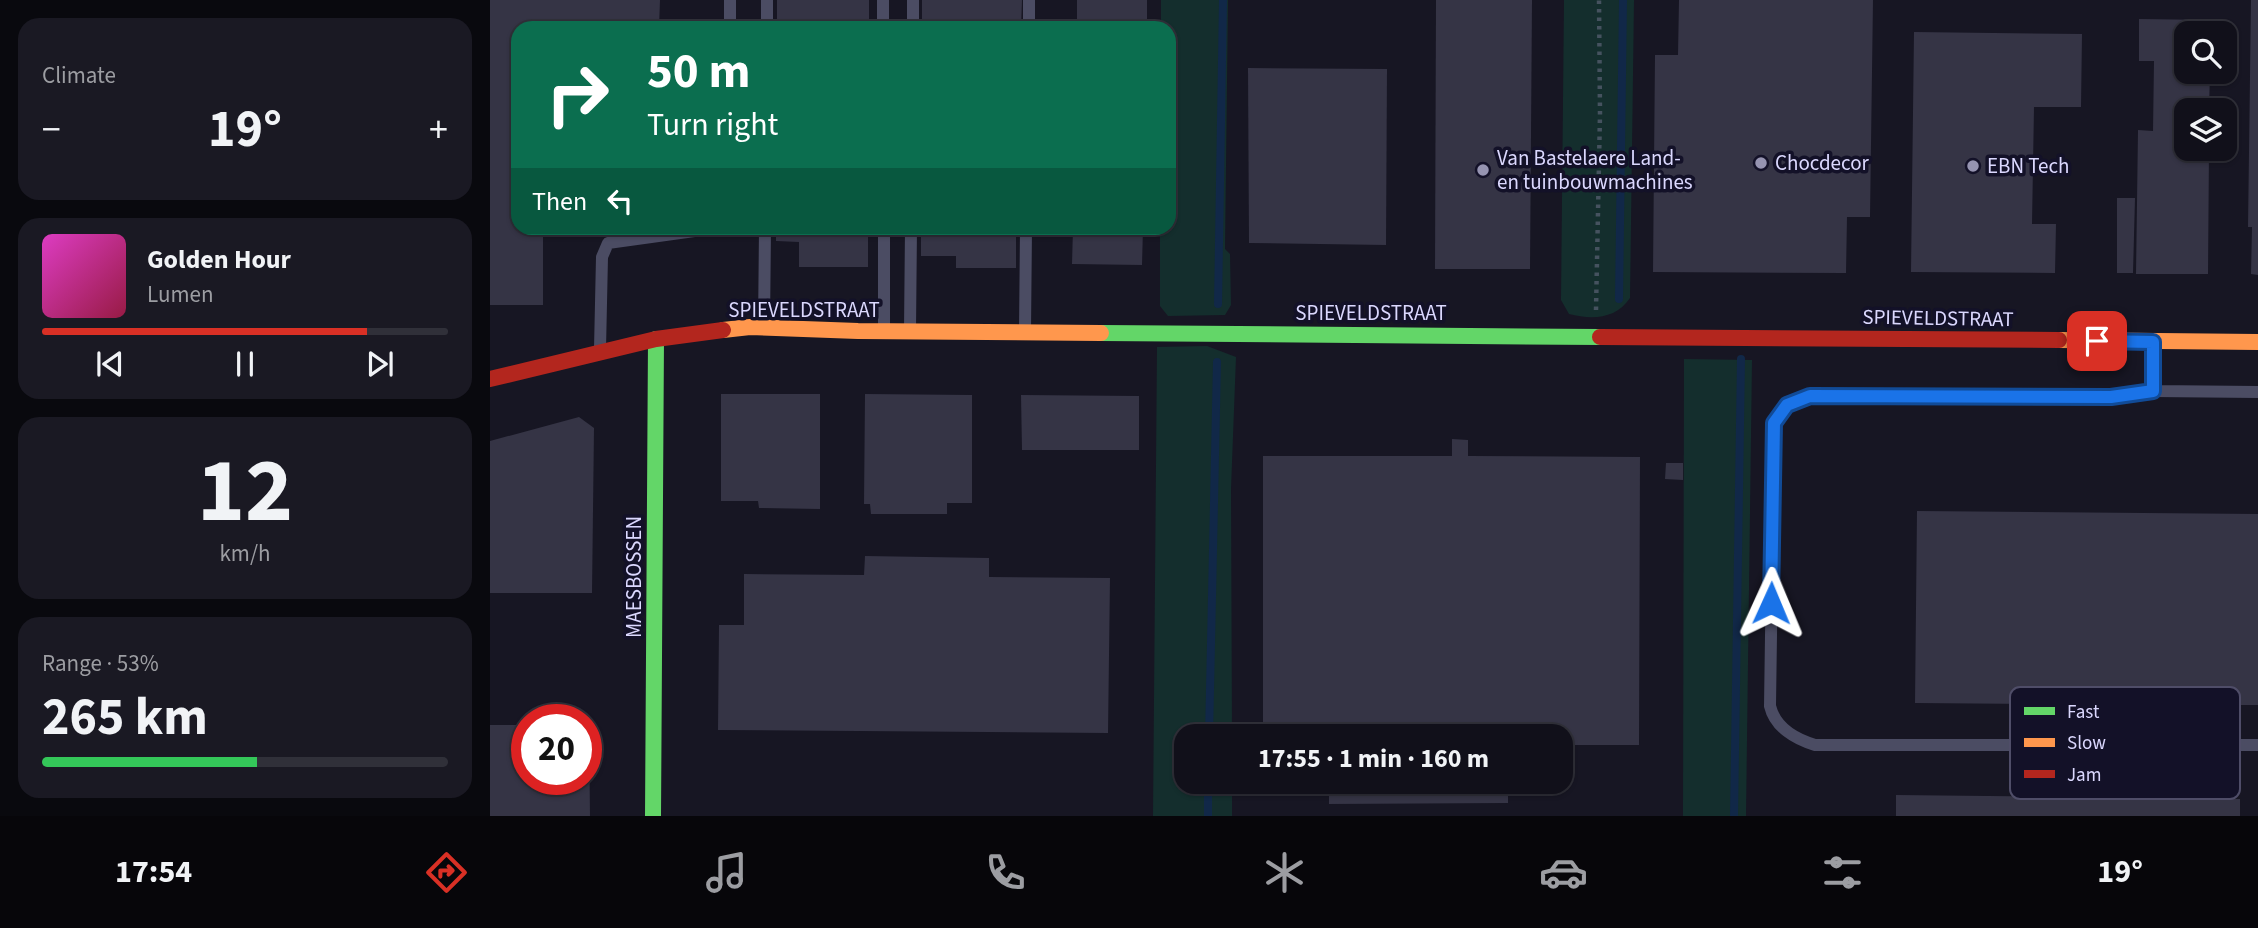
<!DOCTYPE html>
<html lang="en">
<head>
<meta charset="utf-8">
<style>
	body { margin:0; font-family:"Source Sans 3",sans-serif; background:#1a1923; color:#f1f3f6; height:100vh; display:flex; flex-direction:column; font-size:26px; white-space:nowrap }
	* { box-sizing:border-box; margin:0 }
	p { font-size:23px; color:#9c9da2 }
	.icon { flex:none; width:38px; height:38px; fill:none; stroke:currentColor; stroke-width:2; stroke-linecap:round; stroke-linejoin:round }
	.map { position:relative; flex:1; overflow:hidden }
	.drawer { display:flex; flex-direction:column; gap:18px; padding:18px; background:#09090e; width:490px }
	.drawer>* { flex:none }
	.hud { position:absolute; left:21px; top:21px; width:665px; height:214px; border-radius:21px; box-shadow:0 2px 5px #0004,0 0 0 2px #303039; background:#0b6e4f; color:#fff; overflow:hidden }
	.buttons { position:absolute; left:1684px; top:21px; display:grid; gap:14px }
	.buttons a { display:grid; place-items:center; width:63px; height:63px; border-radius:14px; background:#11101a; box-shadow:0 2px 5px #0004,0 0 0 2px #303039; font-size:35px }
	.speed { position:absolute; left:21px; top:704px; display:flex; gap:14px; font-size:35px; font-weight:700; text-align:center }
	.speed>* { display:grid; place-content:center; width:91px; height:91px; border-radius:50%; background:#11101a; box-shadow:0 2px 5px #0004,0 0 0 2px #303039; line-height:1 }
	.speed .limit { border:10px solid #d22; background:#fff; color:#111 }
	.pin { position:absolute; display:grid; place-items:center; width:60px; height:60px; color:#fff; margin:-30px; border-radius:14px; box-shadow:0 4px 10px #0006 }
	.me { position:absolute; width:77px; margin:-38px; rotate:1deg; stroke-linejoin:round; filter:drop-shadow(0 0 5px #0008) }
	.turn { display:flex; align-items:center; gap:24px; height:147px; padding:0 21px; font-size:32px }
	.turn .icon { width:91px; height:91px; stroke-width:2.5 }
	.turn b { display:block; font-size:49px; line-height:60px }
	.then { display:flex; align-items:center; height:66px; padding:0 21px; background:#0003; gap:14px; font-size:26px }
	.big { font-size:52px; font-weight:700; line-height:1.1 }
	.drawer .card { flex:1; display:flex; flex-direction:column; justify-content:center; gap:10px; min-width:0; padding:0 24px; border-radius:21px; background:#1a1923 }
	.drawer .dial { align-items:center; gap:0 }
	.dial b { font-size:91px; line-height:1 }
	.song { display:flex; align-items:center; gap:21px }
	.cover { width:84px; height:84px; border-radius:10px; background:linear-gradient(135deg,hsl(310 70% 55%),hsl(340 70% 35%)) }
	.played { height:7px; border-radius:4px; background:linear-gradient(90deg,#d93025 80%,#303039 80%) }
	.keys { display:flex; justify-content:space-around; direction:ltr }
	.heat { display:flex; justify-content:space-between; align-items:center; font-size:38px; direction:ltr }
	.charge { height:10px; border-radius:5px; background:linear-gradient(90deg,#34c759 53%,#303039 0) }
	.trip { position:absolute; left:684px; top:724px; width:399px; height:70px; border-radius:21px; background:#11101a; box-shadow:0 2px 5px #0004,0 0 0 2px #303039; font-weight:700; line-height:70px; text-align:center }
	.tab-bar { display:flex; height:112px; justify-content:space-around; align-items:center; background:#07060a; color:#9c9da2 }
	.tab-bar .icon { width:49px; height:49px }
	.tab-bar .active { color:#d93025 }
	.tab-bar b { font-size:32px; color:#f1f3f6 }
	main { display:flex; flex:1; min-height:0 }
	.map>svg:first-child { display:block }
	.green { fill:#142e2d }
	.lines { fill:none; stroke-linecap:round; stroke-linejoin:round }
	.stream { stroke:#112848; stroke-width:8 }
	.building { fill:#353445 }
	.path { stroke:#45525f; stroke-width:4.5; stroke-dasharray:3.5 5; stroke-linecap:butt }
	.lane { stroke:#4b4c63; stroke-width:12 }
	.fast { stroke:#63d668; stroke-width:16 }
	.slow { stroke:#ff974d; stroke-width:16 }
	.jam { stroke:#b3261e; stroke-width:16 }
	.route-casing { stroke:#114b97; stroke-width:18 }
	.route { stroke:#1a73e8; stroke-width:12 }
	.poi-dot { fill:#9694b1; stroke:#131128; stroke-width:2.5 }
	.labels { text-anchor:middle; stroke-width:7; stroke-linejoin:round; paint-order:stroke }
	.poi-label { font-size:21px; fill:#dbd8fe; stroke:#131128; text-anchor:start }
	.street-label { font-size:21px; fill:#dbd8fe; stroke:#131128 }
	.key { fill:#131128; stroke:#4f4d68; stroke-width:2 }
	.key-label { font-size:19px; fill:#dbd8fe }
</style>
</head>
<body>
<main>
<section class="drawer">
<div class="card"><p>Climate</p>
<div class="heat"><a>−</a><b class="big">19°</b><a>+</a></div>
</div>
<div class="card">
<div class="song"><i class="cover"></i><div><b>Golden Hour</b><p>Lumen</p></div></div>
<div class="played"></div>
<div class="keys"><svg class="icon" aria-label="previous" viewBox="0 0 24 24"><path d="M18 5L8 12l10 7zM5 5v14"/></svg><svg class="icon" aria-label="pause" viewBox="0 0 24 24"><path d="M8 5v14M16 5v14"/></svg><svg class="icon" aria-label="next" viewBox="0 0 24 24"><path d="M6 5l10 7-10 7zM19 5v14"/></svg></div>
</div>
<div class="card dial"><b>12</b><p>km/h</p></div>
<div class="card"><p>Range · 53%</p><b class="big">265 km</b><div class="charge"></div></div>
</section>
<div class="map">
<svg width="1768" height="816" viewBox="0 0 1768 816">
	<rect width="100%" height="100%" fill="#171623"/>
	<g class="green">
		<path d="M671,0H738L735,249L740,254L741,305L735,315L678,316L670,306V228H679V28H671Z"/>
		<path d="M1074,0H1144L1140,298C1126,319 1102,320 1079,314L1071,300Z"/>
		<path d="M717,346L746,357L741,489L742,737H696V782H742V816H663L667,347Z"/>
		<path d="M1194,359L1262,360L1256,816H1193Z"/>
	</g>
	<g class="lines">
		<g class="stream">
			<path d="M1129,299L1133,0"/>
			<path d="M728,304L733,0"/>
			<path d="M719,737L727,362"/>
			<path d="M718,816V782"/>
			<path d="M1244,816L1251,359"/>
		</g>
	</g>
	<g class="building">
		<path d="M0,0H170L169,28H28V228H53V305H0Z"/>
		<rect x="287" y="0" width="92" height="28"/>
		<path d="M432,0H532L531,28H432Z"/>
		<rect x="587" y="0" width="70" height="28"/>
		<path d="M946,0H1042L1040,269H945Z"/>
		<path d="M1189,0H1383L1380,217H1357L1356,273L1163,272L1165,55H1188Z"/>
		<path d="M1761,0H1768V275L1761,274L1762,227H1758Z"/>
		<path d="M1649,19L1720,20V33H1696V72H1720L1719,110H1696V149H1719L1718,274H1646L1648,130L1663,131L1664,61H1649Z"/>
		<path d="M1424,32L1592,34L1591,107H1544L1542,224H1566L1565,273L1421,272Z"/>
		<path d="M758,68L897,69L896,245L759,243Z"/>
		<path d="M1627,198H1645L1643,273H1627Z"/>
		<path d="M286,228H378V267H309V242L286,241Z"/>
		<path d="M431,228H526V268H466V256H431Z"/>
		<path d="M583,228H653L652,265L582,264Z"/>
		<path d="M231,394H330V509L269,508L268,501H231Z"/>
		<path d="M375,394L482,395V503H457V514H381L380,504H374Z"/>
		<path d="M531,395L649,396V450H532Z"/>
		<path d="M89,417L104,428L102,593H0V441Z"/>
		<path d="M962,439L978,440V456L1150,457L1149,745H1071V737H773V456H962Z"/>
		<path d="M1176,463H1193V480L1175,479Z"/>
		<path d="M1427,511L1768,514V705H1640V737L1546,736L1547,704L1425,703Z"/>
		<path d="M375,556L499,558V577L620,578L618,733L228,730L229,625H254V574L374,575Z"/>
		<path d="M0,725H37V779H96V726H99L100,816H0Z"/>
		<path d="M839,782H1018V803L839,804Z"/>
		<path d="M1406,795L1750,799V816H1406Z"/>
	</g>
	<g class="lines">
		<path class="path" d="M1106,310L1110,114L1109,0"/>
		<g class="lane">
			<path d="M393,0V28"/>
			<path d="M240,28V0"/>
			<path d="M277,28V0"/>
			<path d="M423,28V0"/>
			<path d="M539,28V0"/>
			<path d="M394,228V329"/>
			<path d="M274,327L275,228"/>
			<path d="M420,330L421,228"/>
			<path d="M535,332L536,228"/>
			<path d="M1663,342V391L1768,392"/>
			<path d="M110,349L112,257L118,243L226,228"/>
			<path d="M1663,391L1621,397L1320,396L1298,405L1284,423L1280,706C1285,727 1305,739 1325,745H1768"/>
		</g>
		<g class="fast">
			<path d="M611,333L1110,337"/>
			<path d="M163,816L166,339"/>
		</g>
		<g class="slow">
			<path d="M233,330L260,327L368,331L611,333"/>
			<path d="M1569,340L1768,342"/>
		</g>
		<g class="jam">
			<path d="M1110,337L1569,340"/>
			<path d="M0,379L166,339L233,330"/>
		</g>
	</g>
	<g class="lines">
		<g class="route-casing">
			<path id="route" d="M1281,603L1284,423L1297,405L1320,396L1621,397L1663,391V342L1607,341"/>
		</g>
		<use href="#route" class="route"/>
	</g>
	<g class="poi-dot">
		<circle cx="1271" cy="163" r="7"/>
		<circle cx="1483" cy="166" r="7"/>
		<circle cx="993" cy="170" r="7"/>
	</g>
	<g class="labels">
		<g class="poi-label">
			<text x="1007" y="165">Van Bastelaere Land-<tspan x="1007" dy="24">en tuinbouwmachines</tspan></text>
			<text x="1285" y="170">Chocdecor</text>
			<text x="1497" y="173">EBN Tech</text>
		</g>
		<g class="street-label">
			<text x="314" y="317">SPIEVELDSTRAAT</text>
			<text x="881" y="320">SPIEVELDSTRAAT</text>
			<text transform="translate(1448 318) rotate(1)" y="7">SPIEVELDSTRAAT</text>
			<text transform="translate(144 577) rotate(-90)" y="7">MAESBOSSEN</text>
		</g>
	</g>
	<rect x="1520" y="687" width="230" height="112" rx="10" class="key"/>
	<rect x="1534" y="707" width="31" height="8" fill="#63d668"/>
	<rect x="1534" y="738" width="31" height="9" fill="#ff974d"/>
	<rect x="1534" y="770" width="31" height="8" fill="#b3261e"/>
	<g class="key-label">
		<text x="1577" y="718">Fast</text>
		<text x="1577" y="749">Slow</text>
		<text x="1577" y="781">Jam</text>
	</g>
</svg>
<div class="buttons">
<a><svg class="icon" aria-label="search" viewBox="0 0 24 24"><circle cx="10" cy="10" r="6"/><path d="M15 15l6 6"/></svg></a>
<a><svg class="icon" aria-label="layers" viewBox="0 0 24 24"><path d="M12 4l9 5-9 5-9-5zM3 14l9 5 9-5"/></svg></a>
</div>
<div class="speed"><div class="limit">20</div></div>
<div class="pin" style="left:1607px;top:341px;background:#d93025"><svg class="icon" aria-label="arrive" viewBox="0 0 24 24"><path d="M6 21V4h12l-3 4 3 4H6"/></svg></div>
<svg class="me" style="left:1281px;top:603px" viewBox="-20 -20 40 40"><path d="M0-17L14 15 0 8-14 15z" fill="#1a73e8" stroke="#fff" stroke-width="4"/></svg>
<div class="trip">17:55 · 1 min · 160 m</div>
<div class="hud">
<div class="turn"><svg class="icon" aria-label="right" viewBox="0 0 24 24"><path d="M7 20v-9h11M14 6l5 5-5 5"/></svg><div><b>50 m</b>Turn right</div></div>
<div class="then">Then<svg class="icon" aria-label="left" viewBox="0 0 24 24"><path d="M17 20v-9H6M10 6l-5 5 5 5"/></svg></div>
</div>
</div>
</main>
<nav class="tab-bar">
<b>17:54</b>
<svg class="icon active" aria-label="directions" viewBox="0 0 24 24"><path d="M12 3l9 9-9 9-9-9zM9 14v-3h6M13 9l2 2-2 2"/></svg>
<svg class="icon" aria-label="music" viewBox="0 0 24 24"><path d="M9 18V5l10-2v13"/><circle cx="6" cy="18" r="3"/><circle cx="16" cy="16" r="3"/></svg>
<svg class="icon" aria-label="phone" viewBox="0 0 24 24"><path d="M5 4h4l2 5-3 2q2 4 5 5l2-3 5 2v4C11 20 4 13 5 4z"/></svg>
<svg class="icon" aria-label="climate" viewBox="0 0 24 24"><path d="M12 3v18M4 7l16 10M4 17L20 7"/></svg>
<svg class="icon" aria-label="car" viewBox="0 0 24 24"><path d="M5 17H2v-5l4-1 3-4h7l3 4 3 1v5h-3M9 17h6M6 11h13"/><circle cx="7" cy="17" r="2"/><circle cx="17" cy="17" r="2"/></svg>
<svg class="icon" aria-label="filters" viewBox="0 0 24 24"><path d="M4 7h16M4 17h16"/><circle cx="9" cy="7" r="2"/><circle cx="15" cy="17" r="2"/></svg>
<b>19°</b>
</nav>
</body>
</html>
